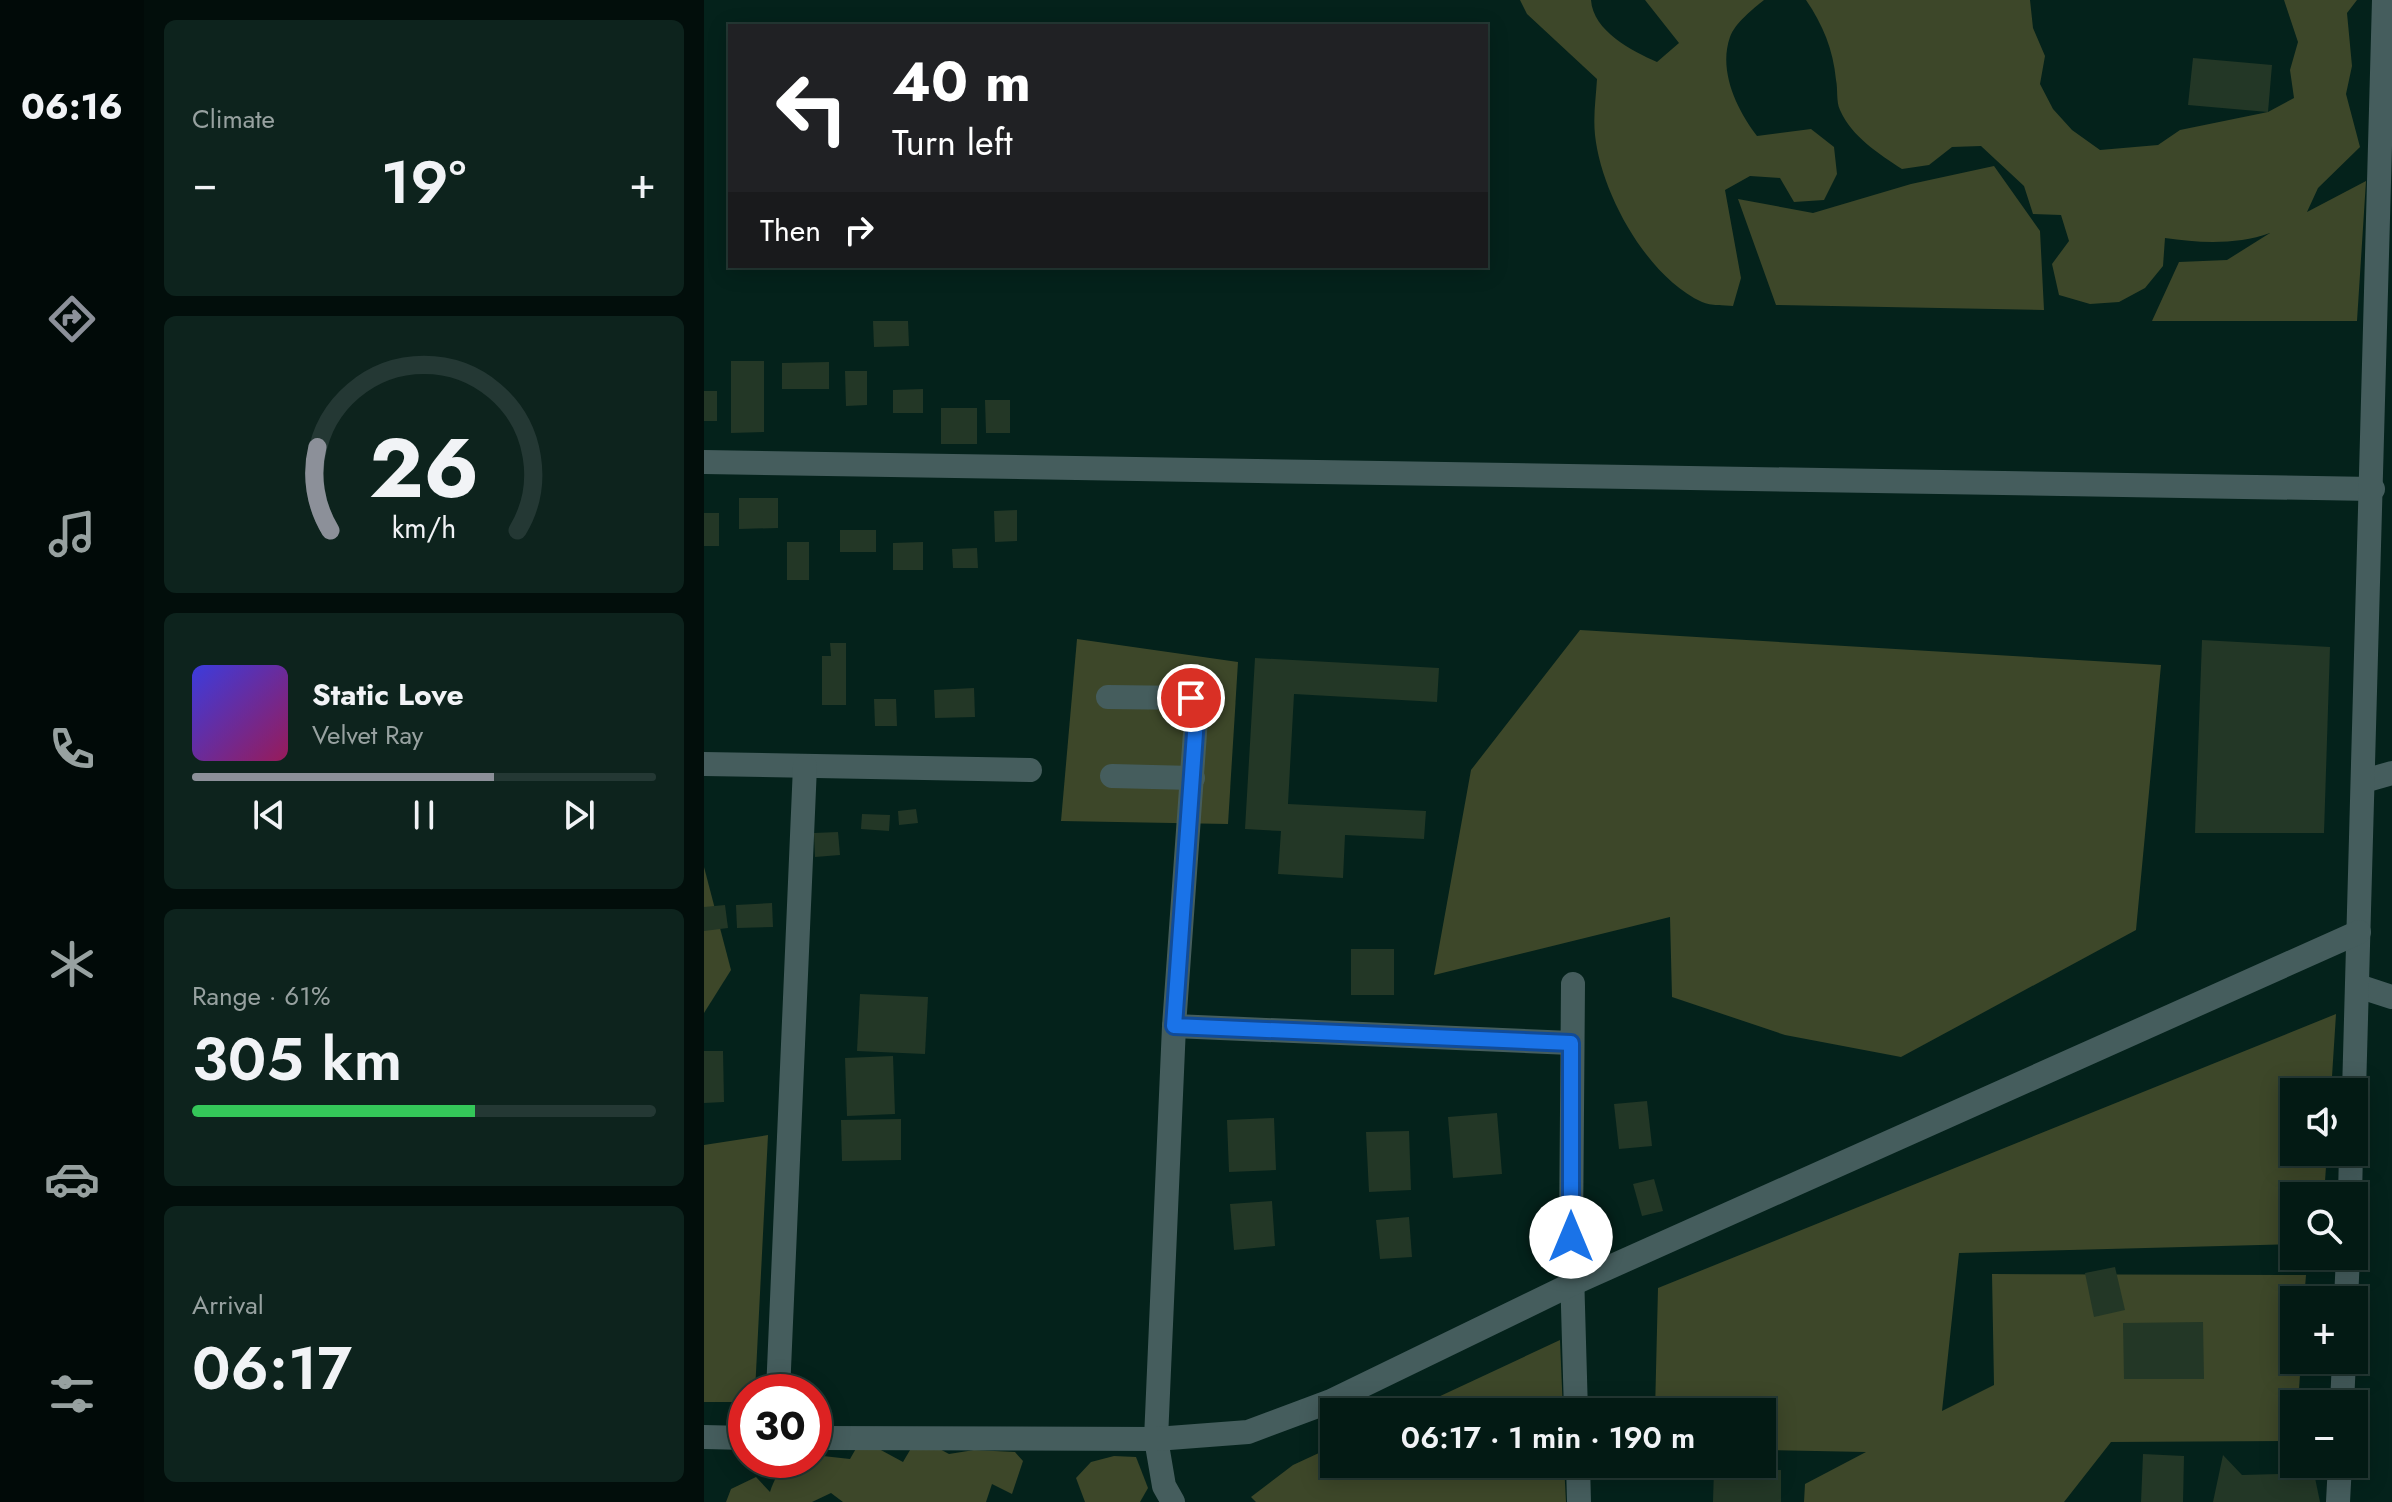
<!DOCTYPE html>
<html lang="en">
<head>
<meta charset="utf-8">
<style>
	body { margin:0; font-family:Jost,sans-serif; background:#0d231d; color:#f1f3f6; height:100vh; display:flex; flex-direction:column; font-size:30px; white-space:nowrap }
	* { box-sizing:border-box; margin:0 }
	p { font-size:26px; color:#97a1a0 }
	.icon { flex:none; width:44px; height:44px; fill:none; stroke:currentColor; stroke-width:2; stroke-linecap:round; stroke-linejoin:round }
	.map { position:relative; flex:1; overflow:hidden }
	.details { display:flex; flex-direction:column; gap:20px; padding:20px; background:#020e0b; width:560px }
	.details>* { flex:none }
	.top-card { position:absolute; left:24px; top:24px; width:760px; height:244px; border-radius:0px; box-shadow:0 4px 20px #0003,0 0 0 2px #243834; background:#202124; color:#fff; overflow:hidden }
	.tools { position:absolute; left:1576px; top:1078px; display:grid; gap:16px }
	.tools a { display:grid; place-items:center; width:88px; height:88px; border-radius:0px; background:#031a14; box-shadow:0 4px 20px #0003,0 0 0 2px #243834; font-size:40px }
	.speed { position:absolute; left:24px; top:1374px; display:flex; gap:16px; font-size:40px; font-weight:700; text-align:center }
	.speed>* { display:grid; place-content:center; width:104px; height:104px; border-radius:50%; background:#031a14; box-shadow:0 4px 20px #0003,0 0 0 2px #243834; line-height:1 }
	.speed .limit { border:12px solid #d22; background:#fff; color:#111 }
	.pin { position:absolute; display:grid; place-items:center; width:68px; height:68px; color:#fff; margin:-34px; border:4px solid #fff; border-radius:50%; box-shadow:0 2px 8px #0007 }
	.me { position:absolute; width:88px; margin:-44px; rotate:0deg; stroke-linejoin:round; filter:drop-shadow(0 0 6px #0008) }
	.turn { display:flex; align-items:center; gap:28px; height:168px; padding:0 32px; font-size:36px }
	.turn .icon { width:104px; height:104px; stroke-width:2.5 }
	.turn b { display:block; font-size:56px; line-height:68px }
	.then { display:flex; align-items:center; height:76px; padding:0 32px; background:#0003; gap:16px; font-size:30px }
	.big { font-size:60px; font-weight:600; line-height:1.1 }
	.details .card { flex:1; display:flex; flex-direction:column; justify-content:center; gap:12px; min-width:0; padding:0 28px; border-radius:12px; background:#0d231d }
	.details .dial { align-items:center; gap:0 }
	.dial svg { height:208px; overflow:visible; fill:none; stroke:#243834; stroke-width:7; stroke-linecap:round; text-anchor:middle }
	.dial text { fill:#f1f3f6; stroke:none }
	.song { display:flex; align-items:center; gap:24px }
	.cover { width:96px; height:96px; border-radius:12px; background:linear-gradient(135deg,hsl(240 70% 55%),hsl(330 70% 35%)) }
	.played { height:8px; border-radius:4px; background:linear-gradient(90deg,#8c9099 65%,#243834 65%) }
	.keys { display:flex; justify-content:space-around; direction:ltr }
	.heat { display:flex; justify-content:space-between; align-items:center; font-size:44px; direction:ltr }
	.charge { height:12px; border-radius:6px; background:linear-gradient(90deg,#34c759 61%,#243834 0) }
	.trip { position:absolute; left:616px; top:1398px; width:456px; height:80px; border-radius:0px; background:#031a14; box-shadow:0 4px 20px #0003,0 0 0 2px #243834; font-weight:600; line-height:80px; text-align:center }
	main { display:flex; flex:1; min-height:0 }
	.tabs { display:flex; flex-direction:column; width:144px; justify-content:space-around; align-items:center; background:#010a08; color:#97a1a0 }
	.tabs .icon { width:56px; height:56px }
	.tabs .selected { color:#8c9099 }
	.tabs b { font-size:36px; color:#f1f3f6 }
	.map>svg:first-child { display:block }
	.green { fill:#3d4729 }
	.building { fill:#233726 }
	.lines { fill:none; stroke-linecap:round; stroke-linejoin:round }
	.minor { stroke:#455d5d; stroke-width:24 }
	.route-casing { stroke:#114b97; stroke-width:20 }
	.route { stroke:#1a73e8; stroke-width:14 }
</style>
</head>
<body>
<main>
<nav class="tabs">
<b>06:16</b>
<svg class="icon selected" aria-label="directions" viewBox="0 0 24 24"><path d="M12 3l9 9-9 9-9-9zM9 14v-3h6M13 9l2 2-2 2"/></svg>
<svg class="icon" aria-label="music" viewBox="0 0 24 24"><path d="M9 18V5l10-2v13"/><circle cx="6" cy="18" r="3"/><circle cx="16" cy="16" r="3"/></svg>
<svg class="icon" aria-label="phone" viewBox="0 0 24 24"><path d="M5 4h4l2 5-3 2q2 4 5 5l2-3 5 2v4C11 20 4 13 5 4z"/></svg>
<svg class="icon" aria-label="climate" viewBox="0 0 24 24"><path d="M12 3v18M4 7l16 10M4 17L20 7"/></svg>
<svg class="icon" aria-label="car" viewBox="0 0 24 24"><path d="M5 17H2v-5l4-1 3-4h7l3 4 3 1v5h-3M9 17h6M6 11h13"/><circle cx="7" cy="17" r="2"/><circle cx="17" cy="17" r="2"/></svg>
<svg class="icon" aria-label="filters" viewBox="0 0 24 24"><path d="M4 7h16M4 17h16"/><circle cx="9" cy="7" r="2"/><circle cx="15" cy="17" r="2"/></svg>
</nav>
<section class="details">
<div class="card"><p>Climate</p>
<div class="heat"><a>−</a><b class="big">19°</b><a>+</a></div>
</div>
<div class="card dial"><svg viewBox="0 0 100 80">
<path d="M14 69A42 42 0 1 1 86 69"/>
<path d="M14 69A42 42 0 0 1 9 37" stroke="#8c9099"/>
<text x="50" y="56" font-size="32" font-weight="700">26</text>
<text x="50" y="72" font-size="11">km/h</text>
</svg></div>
<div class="card">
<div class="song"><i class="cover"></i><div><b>Static Love</b><p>Velvet Ray</p></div></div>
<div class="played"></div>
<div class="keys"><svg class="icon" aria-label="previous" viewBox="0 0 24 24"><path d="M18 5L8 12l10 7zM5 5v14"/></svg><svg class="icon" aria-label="pause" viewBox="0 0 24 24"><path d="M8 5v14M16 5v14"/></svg><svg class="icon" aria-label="next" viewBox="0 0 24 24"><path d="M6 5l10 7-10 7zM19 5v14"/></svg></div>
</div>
<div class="card"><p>Range · 61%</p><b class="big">305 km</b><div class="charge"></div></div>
<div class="card"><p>Arrival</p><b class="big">06:17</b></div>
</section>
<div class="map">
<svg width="1688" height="1502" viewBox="0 0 1688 1502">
	<rect width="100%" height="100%" fill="#04221b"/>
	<g class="green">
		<path d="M816,0H887C889,31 928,51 953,62L975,43L941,0H1060C1049,9 1031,23 1026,37C1014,71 1033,110 1053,136L1107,129L1130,147L1133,174L1120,200L1090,202L1076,178L1046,176L1021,190L1037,278L1029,306C1020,305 1007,306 998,302C943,277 897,193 891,135C889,116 892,97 893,79L823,14Z"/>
		<path d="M1102,0H1326L1329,28L1341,56L1336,84L1349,109L1368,130L1396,150L1454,145L1476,130L1564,112L1590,98L1586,70L1594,42L1580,0H1653L1643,13L1648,66L1642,94L1656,147L1614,188L1603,212L1662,181L1653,321H1448L1475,262L1523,260L1566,233C1533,245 1495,243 1461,238L1459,266L1441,288L1415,302L1386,304L1355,295L1348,264L1365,241L1357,215L1329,214L1320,186L1277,146L1248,147L1225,165L1198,169C1175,154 1148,137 1136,110C1132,102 1134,89 1132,80C1129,49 1119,25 1102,0Z"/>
		<path d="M1290,166L1336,231L1340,310L1072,305L1034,199L1109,213L1207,184Z"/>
		<path d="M876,630L1457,665L1432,930L1197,1057L1081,1035L968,997L966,917L730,975L767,770Z"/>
		<path d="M373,639L534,662L524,824L357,821Z"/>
		<path d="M0,867L27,970L0,1013Z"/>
		<path d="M1632,1014L1627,1092H1590V1152H1623L1620,1196H1590V1244L1255,1253L1238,1411L1290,1385L1288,1274L1602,1275L1600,1300H1590V1360H1597L1594,1404H1590V1441L1407,1442L1360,1502H1100L1101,1484L1162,1452L1058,1450V1412H951L954,1288Z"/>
		<path d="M64,1135L51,1392H42V1402H0V1145Z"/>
		<path d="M856,1340L859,1412H702Z"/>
		<path d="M154,1445L175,1449L199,1462L209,1445L230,1446L245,1454L270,1450L311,1452L319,1461L308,1494L288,1484L282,1502H139L127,1493L108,1502H22L27,1489L52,1477L66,1492C75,1466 83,1460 110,1460V1455L146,1459Z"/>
		<path d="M630,1446V1464H860L862,1502H552L547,1497L589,1465Z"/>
		<path d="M410,1456L432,1457L444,1488L436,1502H381L372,1478L387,1462Z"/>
	</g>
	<g class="building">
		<path d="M1489,58L1568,65L1564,112L1484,105Z"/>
		<path d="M169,321H204L205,346L170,347Z"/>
		<path d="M27,361H60V432L27,433Z"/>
		<path d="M125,362V389H78V363Z"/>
		<path d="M141,371H163V405L142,406Z"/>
		<path d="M219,389V413H189V390Z"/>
		<rect x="0" y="391" width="13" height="30"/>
		<path d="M281,400H306V433H282Z"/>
		<rect x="237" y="408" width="36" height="36"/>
		<path d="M35,498H74V528L35,529Z"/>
		<path d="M313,510V541L291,542L290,511Z"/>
		<rect x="0" y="513" width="15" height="33"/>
		<rect x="136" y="530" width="36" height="22"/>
		<rect x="83" y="542" width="22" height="38"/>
		<path d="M219,542V570H189V543Z"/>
		<path d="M273,548L274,568H249L248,549Z"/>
		<path d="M1498,640L1626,647L1620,833H1491Z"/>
		<path d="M126,643H142V705H118V656H127Z"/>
		<path d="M551,658L735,668L733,702L590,694L584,804L722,811L720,839L641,835L639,878L574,874L577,831L541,829Z"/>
		<path d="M270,688L271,717L231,718L230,690Z"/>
		<path d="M170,699H192L193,726H171Z"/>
		<path d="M212,809L214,823L195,825L194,811Z"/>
		<path d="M158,814L186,815L185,831L157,829Z"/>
		<path d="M134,832L136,855L111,857L110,833Z"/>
		<path d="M68,903L69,927L33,928L32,905Z"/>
		<path d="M21,905L24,928L0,931V907Z"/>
		<rect x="647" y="949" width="43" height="46"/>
		<path d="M156,994L224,997L221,1054L153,1051Z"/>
		<path d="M0,1051H19L20,1102L0,1103Z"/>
		<path d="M189,1056L191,1114L143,1116L141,1058Z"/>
		<path d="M943,1101L948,1146L915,1149L910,1104Z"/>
		<path d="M793,1113L798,1174L749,1178L744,1117Z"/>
		<path d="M570,1118L572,1170L525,1172L523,1120Z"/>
		<path d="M197,1119V1160L138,1161L137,1120Z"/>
		<path d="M705,1131L707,1190L665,1192L662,1132Z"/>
		<path d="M950,1179L959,1211L938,1216L929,1184Z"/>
		<path d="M568,1201L571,1246L530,1250L526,1204Z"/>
		<path d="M705,1217L708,1257L676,1259L672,1220Z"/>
		<path d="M1411,1267L1421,1310L1390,1317L1381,1273Z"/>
		<path d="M1499,1322L1500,1379H1420L1419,1323Z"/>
		<path d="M1439,1454L1480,1456L1479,1502H1437Z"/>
		<path d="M1519,1455L1538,1475L1610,1473L1616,1502H1509Z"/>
		<path d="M1010,1469L1077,1470V1502H1009Z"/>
	</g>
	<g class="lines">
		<g class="minor">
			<path d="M0,462L1669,489"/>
			<path d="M404,697L487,698L493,705L470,1026L452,1439L460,1486L469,1502"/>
			<path d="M0,764L326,770"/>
			<path d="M408,776L489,778"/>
			<path d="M1660,781L1688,773"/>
			<path d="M869,984L867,1237L872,1412"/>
			<path d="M1654,986L1688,997"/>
			<path d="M470,1026L867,1043"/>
			<path d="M1650,1092L1680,0"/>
			<path d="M1646,1196L1647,1152"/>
			<path d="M1642,1300L1644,1256"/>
			<path d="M74,1392L101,766"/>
			<path d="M1638,1404L1640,1360"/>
			<path d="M0,1437L42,1438"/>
			<path d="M110,1438L452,1439L544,1432L627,1401L868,1284L1655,932"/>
			<path d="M874,1464L875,1502"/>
			<path d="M1634,1502L1636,1464"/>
		</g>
	</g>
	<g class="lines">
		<g class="route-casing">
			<path id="route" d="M487,698L493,705L470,1026L867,1043V1237"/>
		</g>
		<use href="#route" class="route"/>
	</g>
</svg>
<div class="tools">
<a><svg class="icon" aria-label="sound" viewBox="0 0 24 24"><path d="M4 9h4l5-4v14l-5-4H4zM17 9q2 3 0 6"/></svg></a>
<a><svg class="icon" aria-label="search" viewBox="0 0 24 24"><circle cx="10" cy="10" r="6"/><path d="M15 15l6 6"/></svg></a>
<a>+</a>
<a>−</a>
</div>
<div class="speed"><div class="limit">30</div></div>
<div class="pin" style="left:487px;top:698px;background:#d93025"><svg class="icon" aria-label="arrive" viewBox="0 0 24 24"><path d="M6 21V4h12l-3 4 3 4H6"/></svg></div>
<svg class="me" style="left:867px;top:1237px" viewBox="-20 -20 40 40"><circle r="19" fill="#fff"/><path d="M0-13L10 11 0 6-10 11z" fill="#1a73e8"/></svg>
<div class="trip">06:17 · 1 min · 190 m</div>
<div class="top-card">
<div class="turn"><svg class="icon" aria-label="left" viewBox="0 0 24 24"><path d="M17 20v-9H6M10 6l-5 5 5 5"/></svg><div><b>40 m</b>Turn left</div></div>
<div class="then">Then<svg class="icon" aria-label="right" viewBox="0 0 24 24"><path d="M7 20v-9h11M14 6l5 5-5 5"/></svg></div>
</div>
</div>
</main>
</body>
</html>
